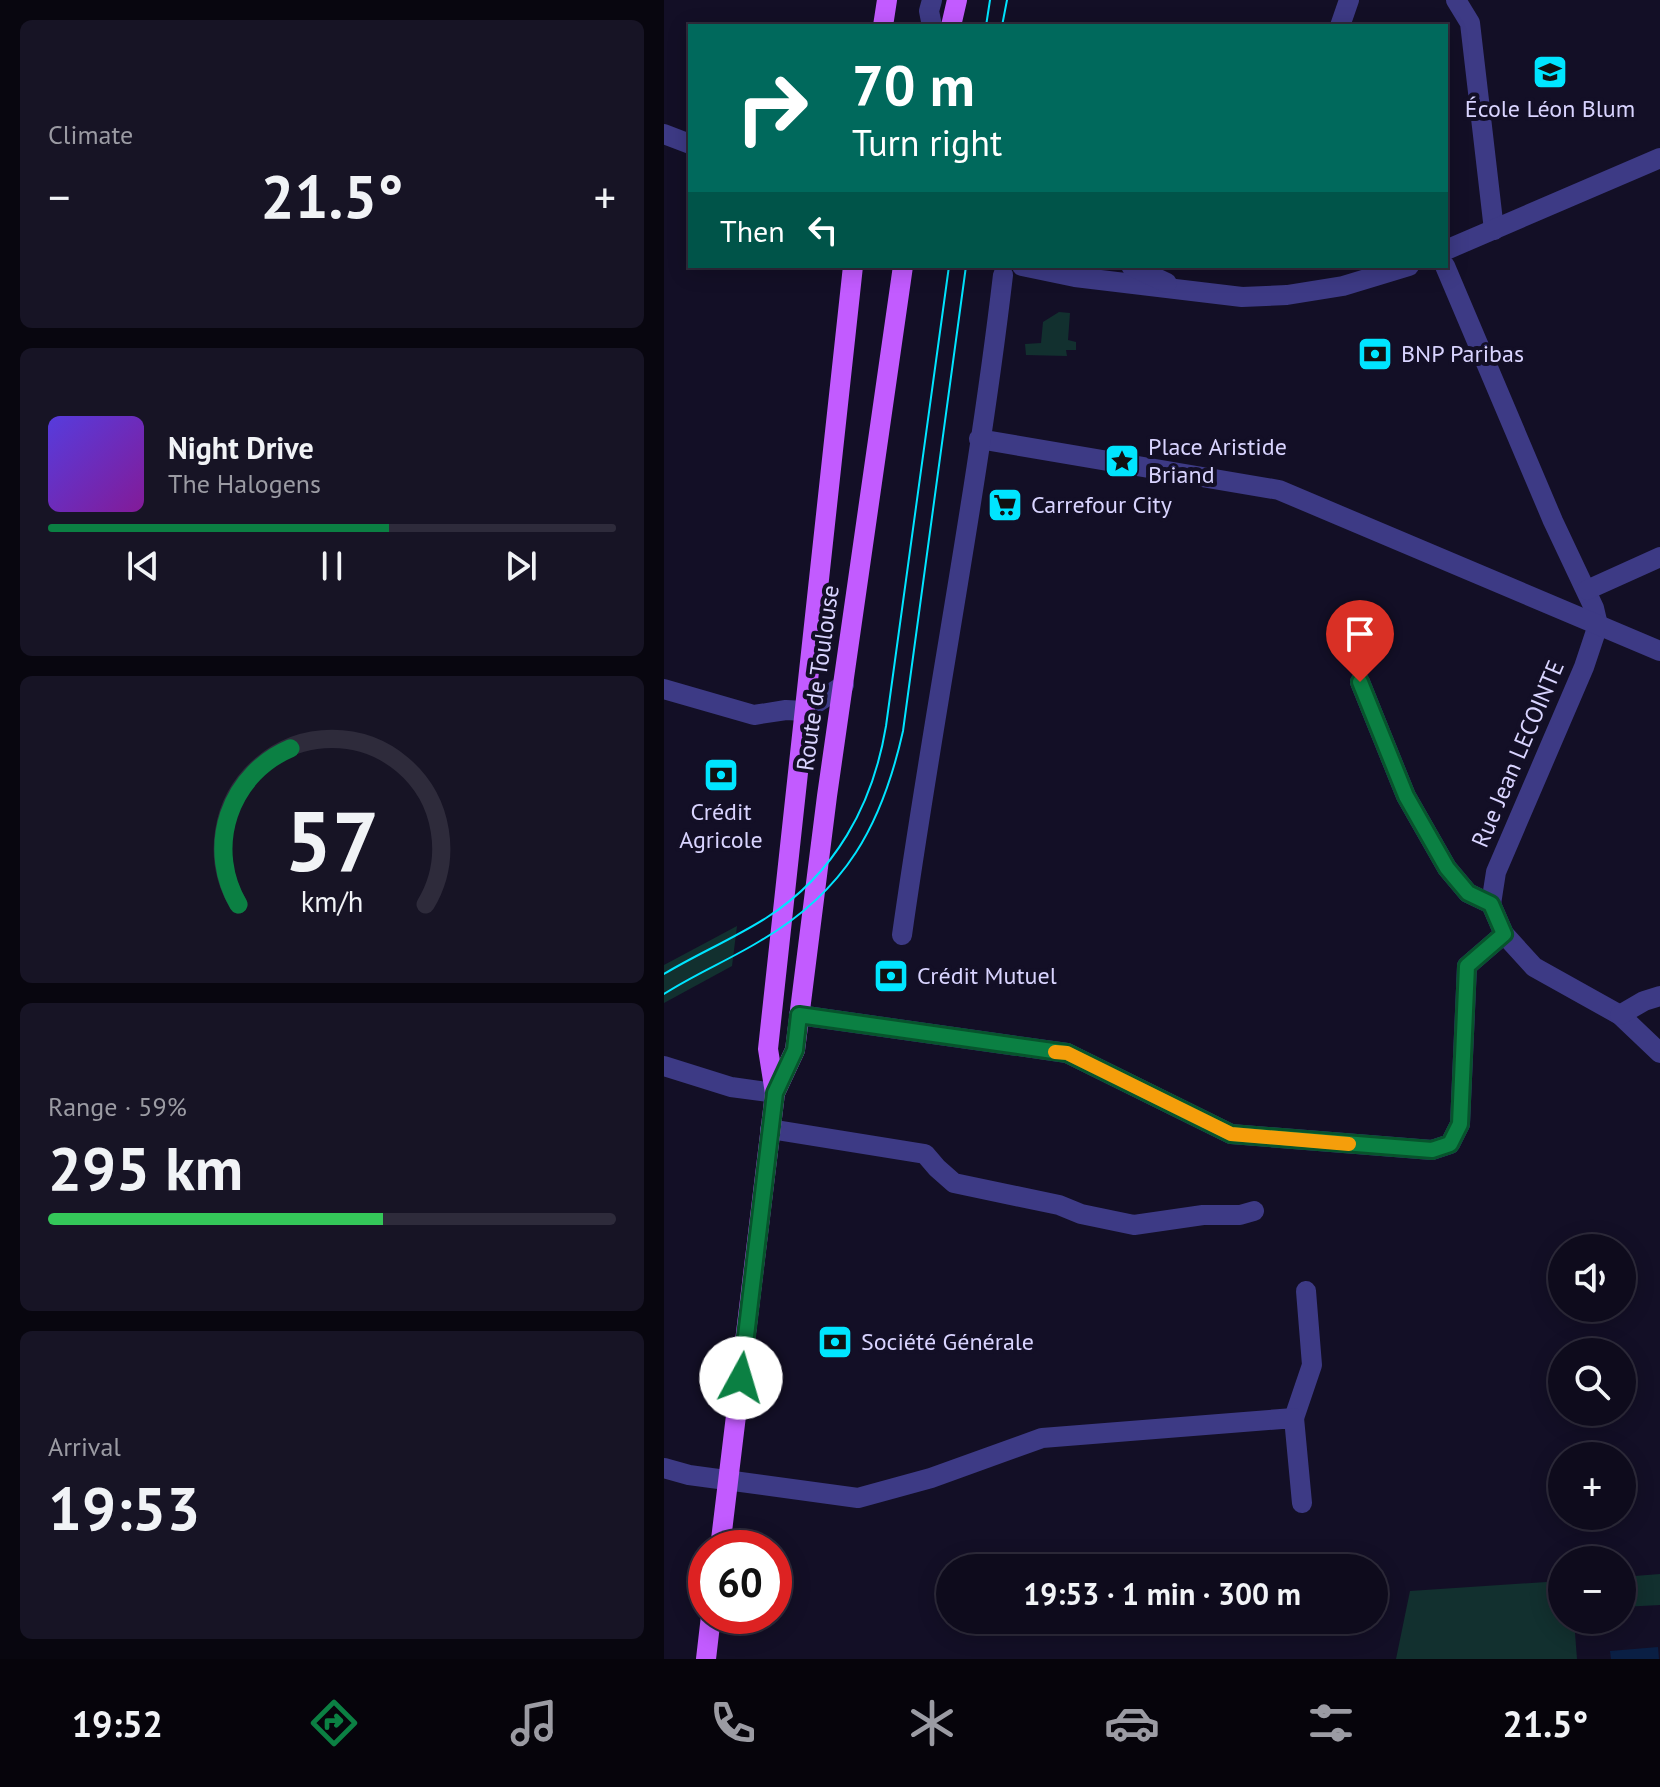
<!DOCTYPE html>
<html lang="en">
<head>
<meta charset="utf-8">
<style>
	body { margin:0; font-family:"PT Sans",sans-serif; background:#171425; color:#f1f3f6; height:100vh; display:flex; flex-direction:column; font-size:30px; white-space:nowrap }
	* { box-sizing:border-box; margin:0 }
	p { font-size:26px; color:#9b9ba3 }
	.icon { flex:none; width:44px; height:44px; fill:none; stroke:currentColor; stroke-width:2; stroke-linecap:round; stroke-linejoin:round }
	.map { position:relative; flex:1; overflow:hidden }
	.side { display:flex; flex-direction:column; gap:20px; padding:20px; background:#08060f; width:664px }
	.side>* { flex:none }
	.hud { position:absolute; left:24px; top:24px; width:760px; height:244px; border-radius:0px; box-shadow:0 4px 20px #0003,0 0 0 2px #2e2b3b; background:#00695c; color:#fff; overflow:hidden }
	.fabs { position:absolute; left:884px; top:1234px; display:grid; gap:16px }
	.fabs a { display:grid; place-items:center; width:88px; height:88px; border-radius:50%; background:#0e0b1c; box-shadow:0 4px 20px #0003,0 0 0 2px #2e2b3b; font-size:40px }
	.speed { position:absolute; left:24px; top:1530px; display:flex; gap:16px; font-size:40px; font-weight:700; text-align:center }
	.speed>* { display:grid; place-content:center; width:104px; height:104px; border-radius:50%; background:#0e0b1c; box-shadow:0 4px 20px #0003,0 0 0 2px #2e2b3b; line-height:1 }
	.speed .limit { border:12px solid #d22; background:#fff; color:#111 }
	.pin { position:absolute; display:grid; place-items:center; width:68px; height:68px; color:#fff; margin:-82px -34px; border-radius:50% 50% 50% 0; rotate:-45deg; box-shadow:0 0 8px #0007 }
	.pin .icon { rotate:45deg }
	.me { position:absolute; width:88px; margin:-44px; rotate:6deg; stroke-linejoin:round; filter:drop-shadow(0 0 6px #0008) }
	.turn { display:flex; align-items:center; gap:28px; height:168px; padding:0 32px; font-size:36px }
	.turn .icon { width:104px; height:104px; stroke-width:2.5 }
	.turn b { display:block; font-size:56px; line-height:68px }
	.then { display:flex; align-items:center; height:76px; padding:0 32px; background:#0003; gap:16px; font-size:30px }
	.big { font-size:60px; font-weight:800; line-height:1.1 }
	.side .card { flex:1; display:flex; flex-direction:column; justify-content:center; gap:12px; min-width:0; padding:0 28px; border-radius:12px; background:#171425 }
	.side .dial { align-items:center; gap:0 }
	.dial svg { height:208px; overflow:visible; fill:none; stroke:#2e2b3b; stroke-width:7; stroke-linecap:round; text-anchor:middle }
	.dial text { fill:#f1f3f6; stroke:none }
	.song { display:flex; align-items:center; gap:24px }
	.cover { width:96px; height:96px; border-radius:12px; background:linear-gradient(135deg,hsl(250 70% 55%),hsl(290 70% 35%)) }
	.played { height:8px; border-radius:4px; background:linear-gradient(90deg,#0b8043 60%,#2e2b3b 60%) }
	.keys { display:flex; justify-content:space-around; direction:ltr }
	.heat { display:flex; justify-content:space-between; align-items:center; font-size:44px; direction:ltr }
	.charge { height:12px; border-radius:6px; background:linear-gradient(90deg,#34c759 59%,#2e2b3b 0) }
	.trip { position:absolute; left:272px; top:1554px; width:452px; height:80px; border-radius:40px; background:#0e0b1c; box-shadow:0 4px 20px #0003,0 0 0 2px #2e2b3b; font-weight:800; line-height:80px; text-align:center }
	.tab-bar { display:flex; height:128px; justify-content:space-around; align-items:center; background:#06040b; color:#9b9ba3 }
	.tab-bar .icon { width:56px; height:56px }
	.tab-bar .on { color:#0b8043 }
	.tab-bar b { font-size:36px; color:#f1f3f6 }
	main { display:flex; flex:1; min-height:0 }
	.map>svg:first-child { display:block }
	.green { fill:#12302f }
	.water { fill:#0a1f44 }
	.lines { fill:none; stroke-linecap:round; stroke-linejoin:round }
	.minor { stroke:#3d3a85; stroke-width:20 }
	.major { stroke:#c25bff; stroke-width:20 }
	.tram { stroke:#00e5ff; stroke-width:2 }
	.route-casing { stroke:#07532c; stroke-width:20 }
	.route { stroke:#0b8043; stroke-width:14 }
	.slow { stroke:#f59e0b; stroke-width:14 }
	.labels { text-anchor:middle; stroke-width:8; stroke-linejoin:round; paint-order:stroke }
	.poi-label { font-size:24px; fill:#d9d4ff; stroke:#130f26; text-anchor:start }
	.street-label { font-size:24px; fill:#d9d4ff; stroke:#130f26 }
</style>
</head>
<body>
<main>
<section class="side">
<div class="card"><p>Climate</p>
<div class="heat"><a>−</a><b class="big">21.5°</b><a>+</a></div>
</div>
<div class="card">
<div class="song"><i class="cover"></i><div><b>Night Drive</b><p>The Halogens</p></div></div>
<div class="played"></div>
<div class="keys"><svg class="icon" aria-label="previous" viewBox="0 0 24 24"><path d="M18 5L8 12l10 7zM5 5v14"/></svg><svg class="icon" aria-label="pause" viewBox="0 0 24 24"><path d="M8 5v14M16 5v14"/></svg><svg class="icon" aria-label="next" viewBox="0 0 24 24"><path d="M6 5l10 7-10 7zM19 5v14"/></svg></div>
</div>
<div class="card dial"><svg viewBox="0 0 100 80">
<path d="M14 69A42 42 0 1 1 86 69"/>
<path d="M14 69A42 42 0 0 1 34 9" stroke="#0b8043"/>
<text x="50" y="56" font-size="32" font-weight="700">57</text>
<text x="50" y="72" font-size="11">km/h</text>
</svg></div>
<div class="card"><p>Range · 59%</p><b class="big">295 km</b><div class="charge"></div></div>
<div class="card"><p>Arrival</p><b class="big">19:53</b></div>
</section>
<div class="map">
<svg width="996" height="1659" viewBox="0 0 996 1659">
	<rect width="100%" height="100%" fill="#130f26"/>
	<g class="green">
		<path d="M395,312L406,313L404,340L412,342V350H402L403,356L362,355L361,344L377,343L379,322Z"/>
		<path d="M73,926L68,966L0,1003V965Z"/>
		<path d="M996,1574V1605L958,1607V1577Z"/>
		<path d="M898,1581V1620H910L913,1659H732L746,1591Z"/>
	</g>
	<path class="water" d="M994,1647L995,1659H947L946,1651Z"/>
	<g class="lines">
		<g class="minor">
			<path d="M268,0L265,11L268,26"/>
			<path d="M792,0L806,23L830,230"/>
			<path d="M676,26L685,0"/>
			<path d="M0,134L26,144"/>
			<path d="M782,250L996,158"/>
			<path d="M358,266L411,277L578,297L623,295L679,286L745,266"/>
			<path d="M467,266L503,283"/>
			<path d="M781,266L889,521L930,608L934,625L920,667L832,872L827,904"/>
			<path d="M315,439L615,490L996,651"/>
			<path d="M923,590L996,557"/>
			<path d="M696,682L742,796L783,868L804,893L827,904L840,934L870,967L956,1015L996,1053"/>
			<path d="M0,689L90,715L122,710L140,711L180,685"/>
			<path d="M238,935C269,715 313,496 339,275"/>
			<path d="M135,1015L403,1053L567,1134L768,1150L786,1144L796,1124L803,966L840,934"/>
			<path d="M956,1015L980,1001L996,996"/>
			<path d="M0,1066L67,1087L111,1093"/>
			<path d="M106,1129L261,1154L273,1168L290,1183L395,1205L417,1214L470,1225L539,1215H576L590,1211"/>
			<path d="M630,1418L648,1365L642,1291"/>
			<path d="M0,1468L25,1475L194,1498L267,1478L378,1438L630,1418L638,1503"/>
		</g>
		<g class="major">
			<path d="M219,26L223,0"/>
			<path d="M287,26L293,0"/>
			<path d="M111,1093L131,1050L163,796L239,266"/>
			<path d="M56,1548L111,1093L104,1049L189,266"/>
			<path d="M42,1659L47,1616"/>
		</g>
		<g class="tram">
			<path d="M322,26L326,0"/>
			<path d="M338,26L343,0"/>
			<path d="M0,974C33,954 69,939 102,918C171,874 209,805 222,726L285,266"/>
			<path d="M0,994C31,974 65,960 96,941C182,891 218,825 239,731L302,266"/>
		</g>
	</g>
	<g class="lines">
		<g class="route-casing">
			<path id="route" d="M77,1378L111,1093L131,1050L135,1015L403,1053L567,1134L768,1150L786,1144L796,1124L803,966L840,934L827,904L804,893L783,868L742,796L696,682"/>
		</g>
		<use href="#route" class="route"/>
		<path class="slow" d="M391,1052L403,1053L567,1134L685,1144"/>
	</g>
	<defs>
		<g id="school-square" transform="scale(1.8)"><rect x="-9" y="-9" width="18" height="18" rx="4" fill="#00e5ff" stroke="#130f26"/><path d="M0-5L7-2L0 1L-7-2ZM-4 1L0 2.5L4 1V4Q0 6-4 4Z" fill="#111"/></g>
		<g id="bank-square" transform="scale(1.8)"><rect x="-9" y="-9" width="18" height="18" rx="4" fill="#00e5ff" stroke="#130f26"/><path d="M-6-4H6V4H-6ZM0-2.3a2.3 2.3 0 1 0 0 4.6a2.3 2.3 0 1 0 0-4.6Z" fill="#111"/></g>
		<g id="sight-square" transform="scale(1.8)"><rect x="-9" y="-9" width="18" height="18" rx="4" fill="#00e5ff" stroke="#130f26"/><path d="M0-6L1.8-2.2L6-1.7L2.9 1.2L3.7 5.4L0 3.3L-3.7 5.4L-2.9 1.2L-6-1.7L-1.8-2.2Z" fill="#111"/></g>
		<g id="supermarket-square" transform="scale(1.8)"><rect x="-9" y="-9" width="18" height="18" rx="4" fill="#00e5ff" stroke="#130f26"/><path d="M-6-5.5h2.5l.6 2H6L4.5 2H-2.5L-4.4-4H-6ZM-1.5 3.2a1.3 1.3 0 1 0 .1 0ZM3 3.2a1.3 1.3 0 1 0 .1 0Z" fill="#111"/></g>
	</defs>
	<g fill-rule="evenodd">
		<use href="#school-square" x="886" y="72"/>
		<use href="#bank-square" x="711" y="354"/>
		<use href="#sight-square" x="458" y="461"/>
		<use href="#supermarket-square" x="341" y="505"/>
		<use href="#bank-square" x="57" y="775"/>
		<use href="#bank-square" x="227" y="976"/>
		<use href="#bank-square" x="171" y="1342"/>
	</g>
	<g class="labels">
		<g class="poi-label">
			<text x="886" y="117" text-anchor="middle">École Léon Blum</text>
			<text x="737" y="362">BNP Paribas</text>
			<text x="484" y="455">Place Aristide<tspan x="484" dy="28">Briand</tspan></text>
			<text x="367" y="513">Carrefour City</text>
			<text x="57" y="820" text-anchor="middle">Crédit<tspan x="57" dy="28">Agricole</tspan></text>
			<text x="253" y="984">Crédit Mutuel</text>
			<text x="197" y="1350">Société Générale</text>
		</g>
		<g class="street-label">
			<text transform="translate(154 678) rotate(-82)" y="8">Route de Toulouse</text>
			<text transform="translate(854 754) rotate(-67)" y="8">Rue Jean LECOINTE</text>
		</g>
	</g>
</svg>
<div class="fabs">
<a><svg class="icon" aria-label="sound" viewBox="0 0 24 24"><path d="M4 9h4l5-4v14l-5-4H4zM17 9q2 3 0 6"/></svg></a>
<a><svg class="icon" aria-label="search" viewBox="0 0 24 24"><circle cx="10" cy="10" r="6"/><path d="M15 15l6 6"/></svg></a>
<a>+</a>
<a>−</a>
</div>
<div class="speed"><div class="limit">60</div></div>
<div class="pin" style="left:696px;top:682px;background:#d93025"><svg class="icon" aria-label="arrive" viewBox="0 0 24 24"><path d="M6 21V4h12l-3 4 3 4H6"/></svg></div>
<svg class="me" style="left:77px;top:1378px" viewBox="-20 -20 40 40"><circle r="19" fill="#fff"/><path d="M0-13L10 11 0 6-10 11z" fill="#0b8043"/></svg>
<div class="trip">19:53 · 1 min · 300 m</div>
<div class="hud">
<div class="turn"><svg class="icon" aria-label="right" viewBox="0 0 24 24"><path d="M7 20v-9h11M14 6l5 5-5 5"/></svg><div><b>70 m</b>Turn right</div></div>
<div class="then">Then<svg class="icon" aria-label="left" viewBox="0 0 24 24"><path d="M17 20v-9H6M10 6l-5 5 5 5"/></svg></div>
</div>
</div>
</main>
<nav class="tab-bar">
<b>19:52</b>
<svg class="icon on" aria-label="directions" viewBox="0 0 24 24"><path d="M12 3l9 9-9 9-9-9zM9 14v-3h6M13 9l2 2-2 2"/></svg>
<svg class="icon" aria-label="music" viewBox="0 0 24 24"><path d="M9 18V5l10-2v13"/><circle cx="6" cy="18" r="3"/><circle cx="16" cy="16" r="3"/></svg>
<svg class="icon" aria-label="phone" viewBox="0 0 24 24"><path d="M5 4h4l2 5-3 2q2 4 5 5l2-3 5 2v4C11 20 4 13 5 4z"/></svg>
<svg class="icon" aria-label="climate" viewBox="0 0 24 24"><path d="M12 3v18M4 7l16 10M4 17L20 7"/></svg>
<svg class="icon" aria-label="car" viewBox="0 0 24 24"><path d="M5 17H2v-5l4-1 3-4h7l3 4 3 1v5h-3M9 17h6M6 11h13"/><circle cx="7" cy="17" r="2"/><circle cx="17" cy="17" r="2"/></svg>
<svg class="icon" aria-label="filters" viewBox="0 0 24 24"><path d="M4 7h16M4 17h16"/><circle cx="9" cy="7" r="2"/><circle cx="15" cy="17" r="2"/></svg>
<b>21.5°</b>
</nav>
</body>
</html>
